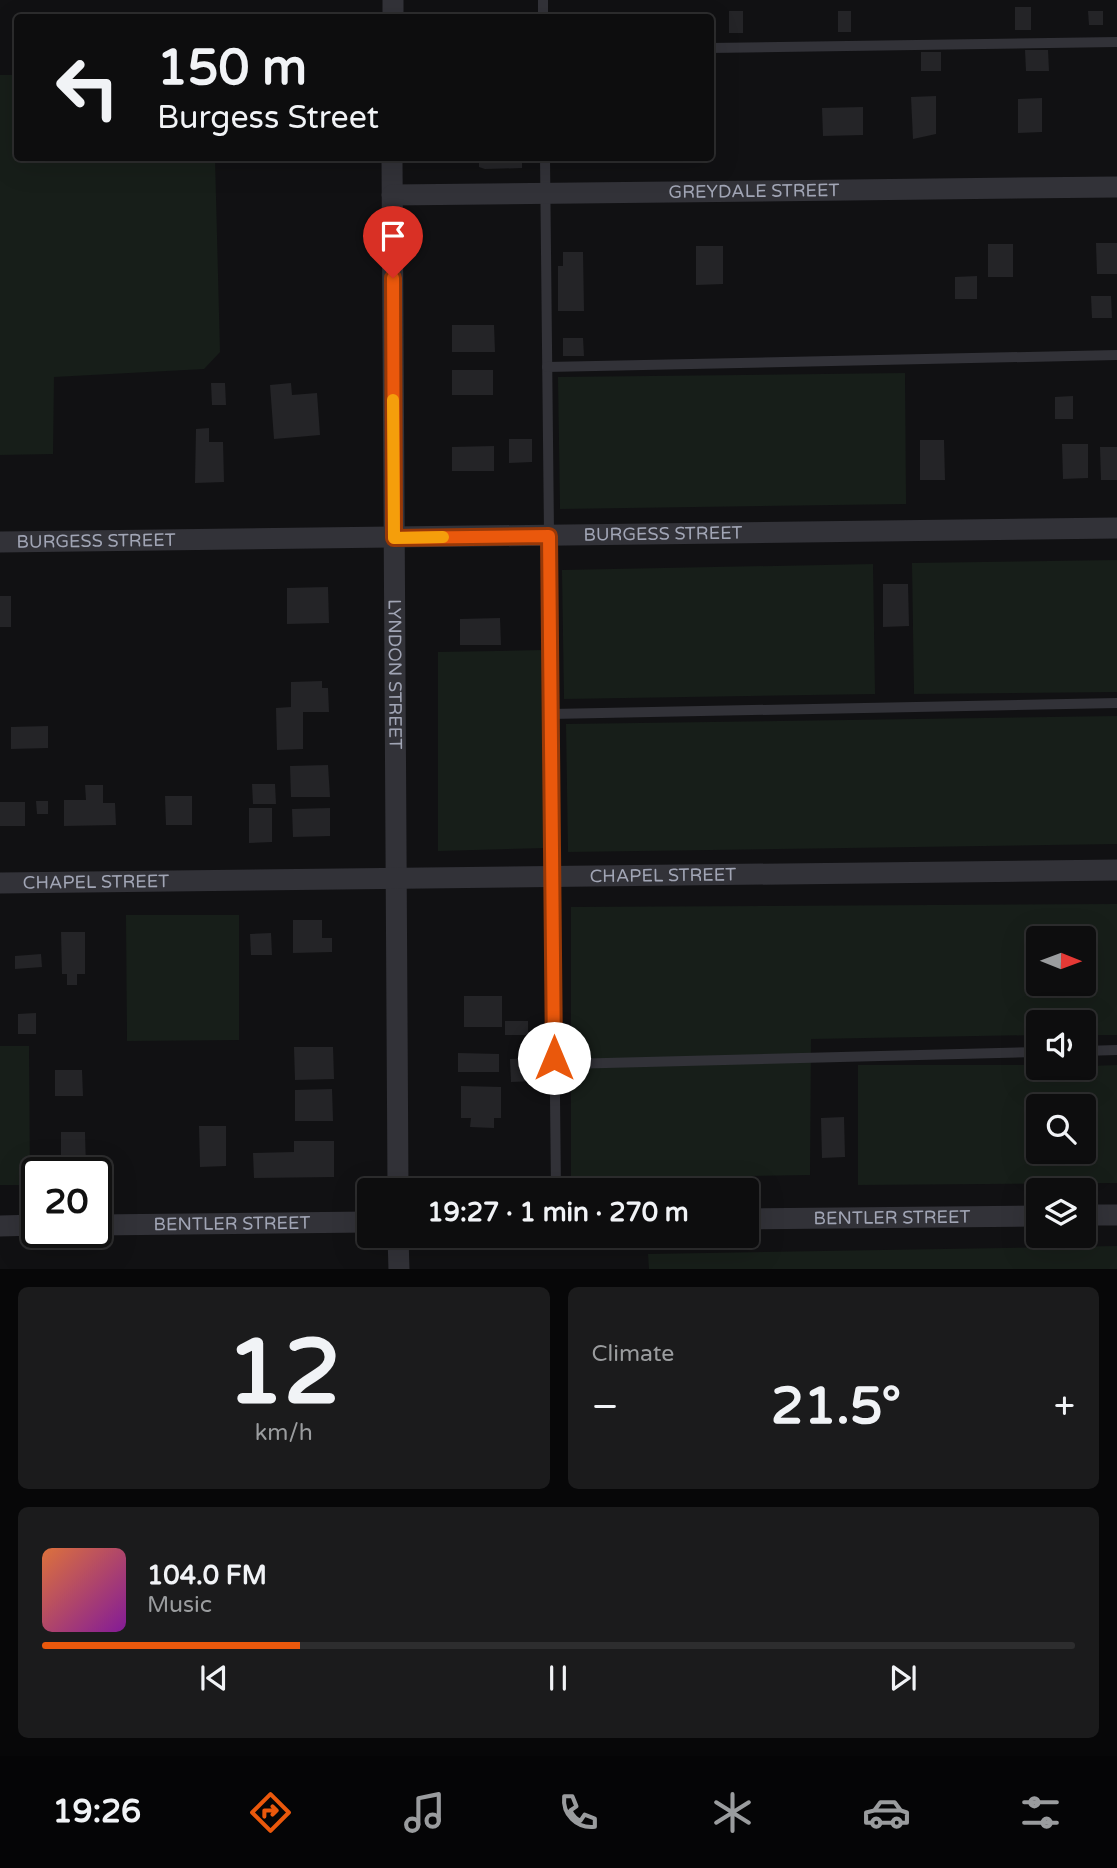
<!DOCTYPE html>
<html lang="en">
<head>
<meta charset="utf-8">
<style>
	body { margin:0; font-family:"Varela Round",sans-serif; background:#1b1b1c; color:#f1f3f6; height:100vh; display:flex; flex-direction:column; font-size:26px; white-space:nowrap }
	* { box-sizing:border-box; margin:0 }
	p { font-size:23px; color:#9a9c9e }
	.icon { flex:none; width:38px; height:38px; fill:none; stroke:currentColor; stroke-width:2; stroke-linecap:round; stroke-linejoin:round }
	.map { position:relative; height:1269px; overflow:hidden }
	.sheet { display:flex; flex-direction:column; gap:18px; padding:18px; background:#070708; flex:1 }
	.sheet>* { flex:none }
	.guide { position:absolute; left:14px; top:14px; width:700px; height:147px; border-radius:7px; box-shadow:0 7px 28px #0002,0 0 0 2px #2d2d2e; background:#0d0d0e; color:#f1f3f6; overflow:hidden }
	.needle { width:46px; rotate:91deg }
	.fabs { position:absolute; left:1026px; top:926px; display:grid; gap:14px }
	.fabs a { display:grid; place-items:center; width:70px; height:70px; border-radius:7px; background:#0d0d0e; box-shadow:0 7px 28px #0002,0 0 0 2px #2d2d2e; font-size:35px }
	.speed { position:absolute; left:21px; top:1157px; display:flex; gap:14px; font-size:35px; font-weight:700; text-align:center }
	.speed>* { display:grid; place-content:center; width:91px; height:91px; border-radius:50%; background:#0d0d0e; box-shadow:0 7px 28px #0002,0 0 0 2px #2d2d2e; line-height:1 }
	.speed .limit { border:4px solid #111; border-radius:10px; background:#fff; color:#111 }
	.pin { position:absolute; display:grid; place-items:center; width:60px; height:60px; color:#fff; margin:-72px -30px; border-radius:50% 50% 50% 0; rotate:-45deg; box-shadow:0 0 7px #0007 }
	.pin .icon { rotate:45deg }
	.me { position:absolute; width:77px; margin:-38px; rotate:0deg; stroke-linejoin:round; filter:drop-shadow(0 0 5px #0008) }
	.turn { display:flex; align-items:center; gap:24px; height:147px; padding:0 28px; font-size:32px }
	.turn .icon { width:91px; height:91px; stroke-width:2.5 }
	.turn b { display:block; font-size:49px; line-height:60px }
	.big { font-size:52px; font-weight:800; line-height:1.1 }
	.sheet .card { flex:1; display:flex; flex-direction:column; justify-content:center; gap:10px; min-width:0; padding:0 24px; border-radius:10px; background:#1b1b1c }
	.sheet .dial { align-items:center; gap:0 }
	.dial b { font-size:91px; line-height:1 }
	.song { display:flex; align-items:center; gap:21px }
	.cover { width:84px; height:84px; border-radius:10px; background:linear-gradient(135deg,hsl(20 70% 55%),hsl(290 70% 35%)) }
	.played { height:7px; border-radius:4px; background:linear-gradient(90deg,#ea580c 25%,#2d2d2e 25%) }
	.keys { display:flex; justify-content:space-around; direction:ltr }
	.heat { display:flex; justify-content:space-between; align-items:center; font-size:38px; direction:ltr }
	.sheet .tiles { flex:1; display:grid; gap:18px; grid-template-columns:1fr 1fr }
	.card:last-child { grid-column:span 2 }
	.trip { position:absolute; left:357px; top:1178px; width:402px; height:70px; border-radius:7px; background:#0d0d0e; box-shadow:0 7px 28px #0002,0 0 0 2px #2d2d2e; font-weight:800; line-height:70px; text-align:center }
	.menu { display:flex; height:112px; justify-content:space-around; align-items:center; background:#050506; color:#9a9c9e }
	.menu .icon { width:49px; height:49px }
	.menu .active { color:#ea580c }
	.menu b { font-size:32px; color:#f1f3f6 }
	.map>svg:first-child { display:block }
	.green { fill:#171e19; fill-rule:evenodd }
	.building { fill:#242427 }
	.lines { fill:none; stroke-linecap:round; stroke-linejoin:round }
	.service { stroke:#323238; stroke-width:10 }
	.minor { stroke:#323238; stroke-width:21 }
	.route-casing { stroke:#983908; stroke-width:18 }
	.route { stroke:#ea580c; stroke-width:12 }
	.slow { stroke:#f59e0b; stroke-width:12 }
	.labels { text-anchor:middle; stroke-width:7; stroke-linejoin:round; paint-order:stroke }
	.street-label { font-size:18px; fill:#a1a5b5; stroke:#0c0c0e }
</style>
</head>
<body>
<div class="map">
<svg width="1117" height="1270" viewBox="0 0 1117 1270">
	<rect width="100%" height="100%" fill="#111113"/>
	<g class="green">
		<path d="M0,75H17L18,158H215L220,352L204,369L54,377L53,454L0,455Z"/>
		<path d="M905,373L906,504L560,509L558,377Z"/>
		<path d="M1117,560V692L914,694L912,563Z"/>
		<path d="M873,564L875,694L564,699L562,570Z"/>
		<path d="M543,650L546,848L438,851V652Z"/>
		<path d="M1117,716V844L568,852L566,724Z"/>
		<path d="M1117,904V1035H1083V1022H1038V1035L811,1039L810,1175L571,1179V907ZM1038,938H1083V984H1038Z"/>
		<path d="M126,915H239V1040L127,1041Z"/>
		<path d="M0,1046H29L30,1185H0Z"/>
		<path d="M858,1065H1038V1068L1117,1065V1183L858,1185ZM1038,1106H1083V1152H1038Z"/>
		<path d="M1117,1246V1269H649L648,1254Z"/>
	</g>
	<g class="building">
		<rect x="1015" y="7" width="16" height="23"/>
		<rect x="729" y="11" width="14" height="22"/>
		<rect x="838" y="11" width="13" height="21"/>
		<path d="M1088,11H1103V25H1089Z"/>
		<path d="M1025,50H1048L1049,71H1026Z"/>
		<rect x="921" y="52" width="20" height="19"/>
		<path d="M936,96V134L913,139L911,97Z"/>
		<path d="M1042,98V132L1018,133V99Z"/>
		<path d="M863,107V135L823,136L822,108Z"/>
		<path d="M479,158H522V168L485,169L479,167Z"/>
		<path d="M1096,243H1117V274H1097Z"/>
		<rect x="988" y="244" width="25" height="33"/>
		<path d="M696,246H723V284L696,285Z"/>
		<path d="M563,252H583L584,311H558V266H563Z"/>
		<path d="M977,276V299H955V277Z"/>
		<path d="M1091,296H1111L1112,318H1092Z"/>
		<path d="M452,325H494L495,352H452Z"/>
		<path d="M563,338H583L584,356H563Z"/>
		<rect x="452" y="370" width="41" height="25"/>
		<path d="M211,383H225L226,405H212Z"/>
		<path d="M291,383L292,395L317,393L320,435L274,439L270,385Z"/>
		<path d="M1073,396V419H1055V397Z"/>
		<path d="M209,428V442H223L224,482L195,483L196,429Z"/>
		<path d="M509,439H532V462L509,463Z"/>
		<path d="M920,440H944L945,480H920Z"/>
		<path d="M1062,444H1088V478L1063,479Z"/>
		<path d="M494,446V471H452V447Z"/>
		<path d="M1100,447H1117V480H1101Z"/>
		<path d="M883,584H908L909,626L883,627Z"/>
		<path d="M328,587L329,623L287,624V588Z"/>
		<rect x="0" y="596" width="11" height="31"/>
		<path d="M500,618L501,645H460V619Z"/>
		<path d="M322,681V688H328L329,712H303V749L277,750L276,708L291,707V682Z"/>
		<path d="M48,726V748L11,749V727Z"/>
		<path d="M328,765L330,797H291L290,766Z"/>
		<path d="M252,784H275L276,804H253Z"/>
		<path d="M85,785H103V803H115L116,825L64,826V800H86Z"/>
		<path d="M165,796H192V825H166Z"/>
		<path d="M36,801H48V814H37Z"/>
		<rect x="0" y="802" width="25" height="24"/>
		<path d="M249,808H272V842L249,843Z"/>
		<path d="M330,808V836L293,837L292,809Z"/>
		<path d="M293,920H322V938H332V952L293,953Z"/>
		<path d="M61,932H85V974H77V985H67V974H62Z"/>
		<path d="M271,933L272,955H251L250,934Z"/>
		<path d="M41,954L42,967L15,969V956Z"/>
		<rect x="464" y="996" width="38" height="31"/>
		<path d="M36,1013V1034H18V1014Z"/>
		<rect x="505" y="1021" width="23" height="14"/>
		<path d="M294,1047H333L334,1079L295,1080Z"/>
		<path d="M458,1053L499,1054V1072H458Z"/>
		<path d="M534,1058L535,1081L511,1082L510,1059Z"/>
		<path d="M55,1070H82L83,1096H55Z"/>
		<path d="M461,1086L501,1087V1118H494V1128L470,1127L471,1118H461Z"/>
		<path d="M332,1089L333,1121H295V1090Z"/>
		<path d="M844,1117L845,1157L822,1158L821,1118Z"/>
		<path d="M199,1126H226V1166L200,1167Z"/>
		<path d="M61,1132H85L86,1169L61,1164Z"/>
		<path d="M294,1141H334V1177L254,1178L253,1153L294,1152Z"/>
	</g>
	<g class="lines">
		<g class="service">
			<path d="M543,0V18"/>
			<path d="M710,48L1117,42"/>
			<path d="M545,158L556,1190"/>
			<path d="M547,367L1117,355"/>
			<path d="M551,714L1117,703"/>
			<path d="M1083,1051L1117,1050"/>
			<path d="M566,1064L1038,1052"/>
		</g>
		<g class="minor">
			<path d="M393,18V0"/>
			<path id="s1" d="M392,158L398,1190"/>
			<path id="s2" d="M392,195L1117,187"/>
			<path id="s3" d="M0,542L1117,528"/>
			<path id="s4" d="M0,883L1117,870"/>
			<path d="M1083,1215H1117"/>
			<path id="s5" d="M747,1219L1038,1216"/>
			<path id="s6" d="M96,1225L369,1222"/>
			<path d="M0,1226L37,1225"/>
			<path d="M398,1236L399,1270"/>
		</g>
	</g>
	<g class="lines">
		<g class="route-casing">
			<path id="route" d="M393,278L394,538L549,536L554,1058"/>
		</g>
		<use href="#route" class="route"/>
		<path class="slow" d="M393,400L394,538L443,537"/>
	</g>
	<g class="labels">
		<g class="street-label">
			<text dy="6" stroke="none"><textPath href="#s2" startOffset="362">GREYDALE STREET</textPath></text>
			<text dy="6" stroke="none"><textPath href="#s3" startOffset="663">BURGESS STREET</textPath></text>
			<text dy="6" stroke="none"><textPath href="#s3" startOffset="96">BURGESS STREET</textPath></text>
			<text dy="6" stroke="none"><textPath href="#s1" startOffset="516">LYNDON STREET</textPath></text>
			<text dy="6" stroke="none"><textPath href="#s4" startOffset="663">CHAPEL STREET</textPath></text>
			<text dy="6" stroke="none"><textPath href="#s4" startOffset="96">CHAPEL STREET</textPath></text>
			<text dy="6" stroke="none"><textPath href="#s5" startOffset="145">BENTLER STREET</textPath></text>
			<text dy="6" stroke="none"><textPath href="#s6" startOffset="136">BENTLER STREET</textPath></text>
		</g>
	</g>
</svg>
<div class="fabs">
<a><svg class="needle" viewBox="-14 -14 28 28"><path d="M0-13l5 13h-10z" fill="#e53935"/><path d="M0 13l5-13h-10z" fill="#9a9c9e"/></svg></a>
<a><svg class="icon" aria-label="sound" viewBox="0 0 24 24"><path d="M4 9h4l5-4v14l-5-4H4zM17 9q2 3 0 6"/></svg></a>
<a><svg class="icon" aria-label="search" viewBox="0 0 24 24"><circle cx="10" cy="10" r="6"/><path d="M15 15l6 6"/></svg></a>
<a><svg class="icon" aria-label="layers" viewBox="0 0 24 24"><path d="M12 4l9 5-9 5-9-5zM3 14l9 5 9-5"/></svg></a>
</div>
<div class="speed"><div class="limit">20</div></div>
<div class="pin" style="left:393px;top:278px;background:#d93025"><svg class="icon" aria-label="arrive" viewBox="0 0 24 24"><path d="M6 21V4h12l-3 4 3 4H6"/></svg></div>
<svg class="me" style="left:554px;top:1058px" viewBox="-20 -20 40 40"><circle r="19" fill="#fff"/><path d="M0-13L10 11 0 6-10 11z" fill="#ea580c"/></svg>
<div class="trip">19:27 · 1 min · 270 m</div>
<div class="guide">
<div class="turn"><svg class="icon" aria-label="left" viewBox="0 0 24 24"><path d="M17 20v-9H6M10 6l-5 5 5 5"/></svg><div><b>150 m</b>Burgess Street</div></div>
</div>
</div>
<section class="sheet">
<div class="tiles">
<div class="card dial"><b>12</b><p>km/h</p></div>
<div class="card"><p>Climate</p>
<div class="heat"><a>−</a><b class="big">21.5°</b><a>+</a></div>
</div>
<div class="card">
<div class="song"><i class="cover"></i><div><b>104.0 FM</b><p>Music</p></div></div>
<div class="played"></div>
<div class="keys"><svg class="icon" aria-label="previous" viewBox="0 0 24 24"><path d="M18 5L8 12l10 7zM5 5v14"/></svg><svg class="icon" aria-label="pause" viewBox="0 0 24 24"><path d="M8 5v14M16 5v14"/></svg><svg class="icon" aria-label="next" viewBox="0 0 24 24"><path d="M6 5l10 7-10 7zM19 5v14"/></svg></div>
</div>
</div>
</section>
<nav class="menu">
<b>19:26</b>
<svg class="icon active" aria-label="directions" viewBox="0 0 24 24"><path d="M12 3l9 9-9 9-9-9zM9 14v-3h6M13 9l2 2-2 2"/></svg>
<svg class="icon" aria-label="music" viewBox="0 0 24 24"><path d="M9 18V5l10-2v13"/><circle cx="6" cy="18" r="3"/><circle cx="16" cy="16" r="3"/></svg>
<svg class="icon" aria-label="phone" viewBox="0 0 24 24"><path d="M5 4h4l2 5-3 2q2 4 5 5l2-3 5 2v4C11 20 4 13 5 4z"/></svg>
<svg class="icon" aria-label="climate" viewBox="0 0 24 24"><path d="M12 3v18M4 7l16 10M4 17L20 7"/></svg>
<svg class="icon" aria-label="car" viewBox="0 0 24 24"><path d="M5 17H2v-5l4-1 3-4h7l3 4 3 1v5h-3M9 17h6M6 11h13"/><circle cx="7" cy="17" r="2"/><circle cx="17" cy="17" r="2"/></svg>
<svg class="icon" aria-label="filters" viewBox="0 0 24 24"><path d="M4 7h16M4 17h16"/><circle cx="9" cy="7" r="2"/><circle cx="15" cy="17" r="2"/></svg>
</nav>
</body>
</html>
